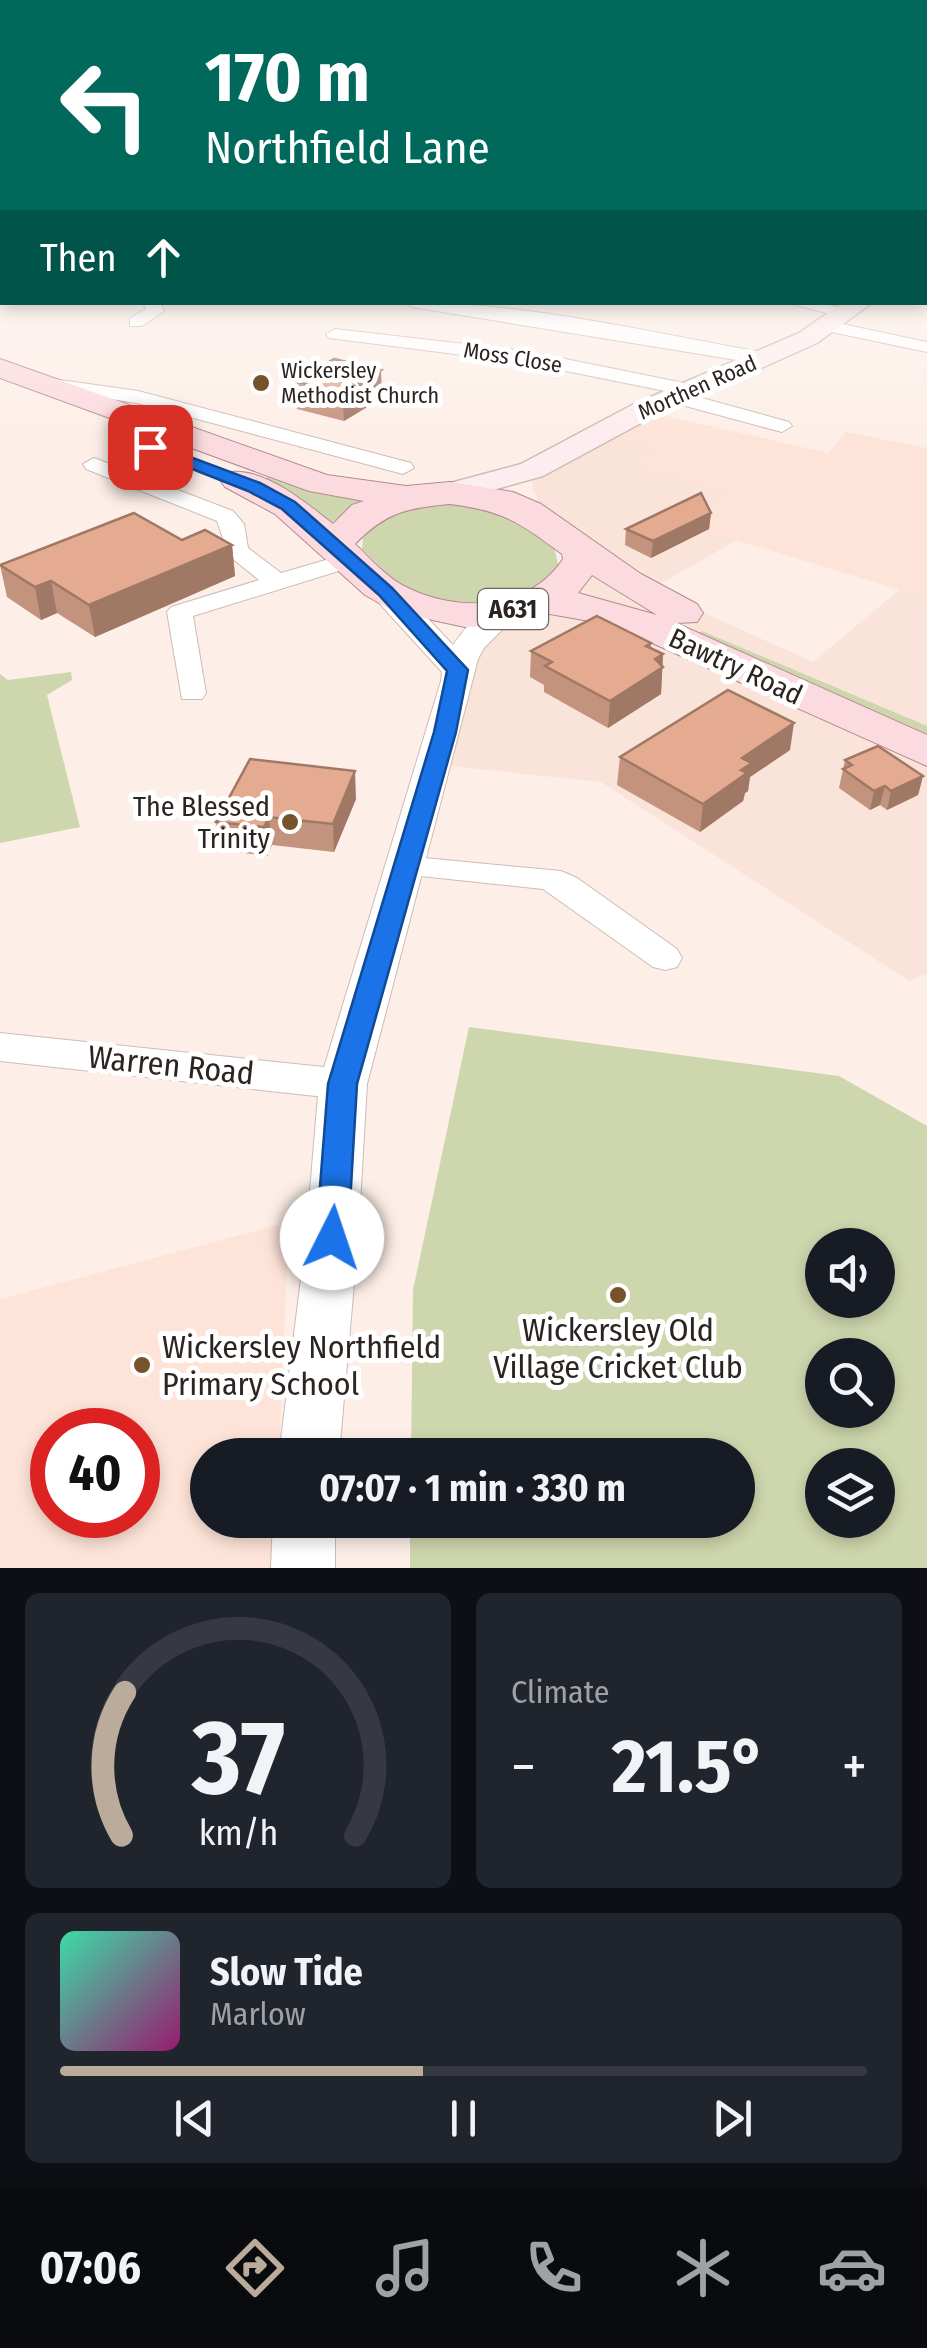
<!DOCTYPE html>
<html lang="en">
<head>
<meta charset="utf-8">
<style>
	body { margin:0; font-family:"Fira Sans Condensed",sans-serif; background:#20242c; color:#f1f3f6; height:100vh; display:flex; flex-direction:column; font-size:38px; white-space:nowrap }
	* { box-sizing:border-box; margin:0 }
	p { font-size:32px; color:#9ea1a6 }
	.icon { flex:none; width:55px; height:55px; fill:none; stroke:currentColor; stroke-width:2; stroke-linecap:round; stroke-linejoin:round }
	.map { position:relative; height:1568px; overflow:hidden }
	.side { display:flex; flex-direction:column; gap:25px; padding:25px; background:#0d0f14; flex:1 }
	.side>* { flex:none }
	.guide { position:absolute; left:0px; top:0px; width:928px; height:305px; box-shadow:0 5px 15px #0003; background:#00695c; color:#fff; overflow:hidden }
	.tools { position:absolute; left:805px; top:1228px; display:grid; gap:20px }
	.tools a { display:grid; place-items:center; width:90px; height:90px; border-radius:50%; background:#171b24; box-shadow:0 5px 15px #0003; font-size:50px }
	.speed { position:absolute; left:30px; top:1408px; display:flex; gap:20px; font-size:50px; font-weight:700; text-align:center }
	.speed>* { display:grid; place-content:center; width:130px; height:130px; border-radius:50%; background:#171b24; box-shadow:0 5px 15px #0003; line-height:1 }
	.speed .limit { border:15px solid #d22; background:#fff; color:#111 }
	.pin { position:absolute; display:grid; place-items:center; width:85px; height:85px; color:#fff; margin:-42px; border-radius:20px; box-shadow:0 5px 15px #0006 }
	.me { position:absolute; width:110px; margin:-55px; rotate:4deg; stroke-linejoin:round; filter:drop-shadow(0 0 8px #0008) }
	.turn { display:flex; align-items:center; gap:35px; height:210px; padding:0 40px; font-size:45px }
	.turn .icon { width:130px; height:130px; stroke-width:2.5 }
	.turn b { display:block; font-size:70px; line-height:85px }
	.then { display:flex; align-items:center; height:95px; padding:0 40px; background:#0003; gap:20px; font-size:38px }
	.big { font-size:75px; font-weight:700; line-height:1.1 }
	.side .card { flex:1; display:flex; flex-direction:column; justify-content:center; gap:15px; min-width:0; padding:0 35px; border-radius:15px; background:#20242c }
	.side .dial { align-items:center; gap:0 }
	.dial svg { height:260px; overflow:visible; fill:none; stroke:#363941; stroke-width:7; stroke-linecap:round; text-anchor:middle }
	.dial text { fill:#f1f3f6; stroke:none }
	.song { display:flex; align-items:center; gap:30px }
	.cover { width:120px; height:120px; border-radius:15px; background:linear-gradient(135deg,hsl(160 70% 55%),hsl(320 70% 35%)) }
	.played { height:10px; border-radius:5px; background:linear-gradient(90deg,#baab9b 45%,#363941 45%) }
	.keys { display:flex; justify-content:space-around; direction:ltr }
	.heat { display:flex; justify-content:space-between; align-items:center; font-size:55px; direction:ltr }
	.side .tiles { flex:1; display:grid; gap:25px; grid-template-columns:1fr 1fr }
	.card:last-child { grid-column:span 2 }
	.trip { position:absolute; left:190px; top:1438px; width:565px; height:100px; border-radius:50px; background:#171b24; box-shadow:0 5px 15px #0003; font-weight:700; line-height:100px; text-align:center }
	.dock { display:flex; height:160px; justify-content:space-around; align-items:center; background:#090b0e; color:#9ea1a6 }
	.dock .icon { width:70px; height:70px }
	.dock .active { color:#baab9b }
	.dock b { font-size:45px; color:#f1f3f6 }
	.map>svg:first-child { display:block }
	.commercial { fill:#fae3d8 }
	.built { fill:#fee4d8; fill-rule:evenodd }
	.green { fill:#ced6ad; fill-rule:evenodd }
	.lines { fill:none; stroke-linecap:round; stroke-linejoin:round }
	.minor-casing { stroke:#cdbcb4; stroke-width:2 }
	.tertiary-casing { stroke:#cdbcb4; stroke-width:2 }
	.secondary-casing { stroke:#cdbcb4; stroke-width:3 }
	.primary-casing { stroke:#b28b90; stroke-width:2 }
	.minor { fill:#fff; fill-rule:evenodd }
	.tertiary { fill:#fff; fill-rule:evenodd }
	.secondary { fill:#feedf0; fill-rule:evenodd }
	.primary { fill:#fcdbe0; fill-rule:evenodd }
	.wall { fill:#c4937d }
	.shaded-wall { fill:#a07866 }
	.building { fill:#e4ab91; stroke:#a07866; stroke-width:2.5 }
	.route { fill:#1a73e8; stroke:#114b97; stroke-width:2.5 }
	.poi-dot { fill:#76532b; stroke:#fff; stroke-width:4 }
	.labels { text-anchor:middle; stroke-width:10; stroke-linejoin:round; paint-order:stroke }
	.far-street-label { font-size:22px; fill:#2b2421; stroke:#fff }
	.far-poi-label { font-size:22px; fill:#2b2421; stroke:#fff; text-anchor:start }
	.shield { fill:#fff; stroke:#6b6664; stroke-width:2.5 }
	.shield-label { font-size:25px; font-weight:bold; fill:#2b2421 }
	.street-label { font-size:28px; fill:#2b2421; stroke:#fff }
	.poi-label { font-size:28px; fill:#2b2421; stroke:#fff; text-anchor:end }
	.near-street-label { font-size:32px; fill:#2b2421; stroke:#fff }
	.near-poi-label { font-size:32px; fill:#2b2421; stroke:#fff }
</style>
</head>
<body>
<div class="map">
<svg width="927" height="1568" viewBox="0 0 927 1568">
	<rect width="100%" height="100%" fill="#fdefe8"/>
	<path class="commercial" d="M609,433L657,449L635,464L730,494L687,525L737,540L655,587L700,611L813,662L899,590L927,598V974L909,981L601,782L450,766L474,658L499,629L576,593L593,574L540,505L532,488L533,479L539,472Z"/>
	<g class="built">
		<path d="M658,414L828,453L846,432L927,448V598L686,525L728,494L633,464L656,449L616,436Z"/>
		<path d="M289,1222L279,1455H208V1520H276L274,1568H0V1299ZM52,1430H138V1515H52Z"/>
	</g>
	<g class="green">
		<path d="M273,475L364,499V502L329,524L259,481Z"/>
		<path d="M433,501L504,510L554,547L559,568L544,586L501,602H447L401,587L362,549L364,528L375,518Z"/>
		<path d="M702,631L927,726V742L692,638Z"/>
		<path d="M71,672L72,680L47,695L80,827L0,843V674L8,680Z"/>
		<path d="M469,1027L839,1076L927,1126V1568H410V1520H738V1455H411L413,1290ZM822,1245H878V1300H822ZM822,1355H878V1410H822ZM822,1465H878V1520H822Z"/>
	</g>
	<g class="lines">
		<g class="minor-casing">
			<g id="minor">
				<path d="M925,280L927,281V291L925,290Z"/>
				<path d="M143,302H160L164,311L142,326H130V318L146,309Z"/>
				<path d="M404,302C523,302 644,331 761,352L770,358L761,364L412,307Z"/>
				<path d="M784,302H820L855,313L846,318Z"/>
				<path d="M828,321L927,342V352L822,330L819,326Z"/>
				<path d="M335,329L526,351L689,384L699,390L691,395L789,422L792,426L782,432L667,401L664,397L670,392L526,363L329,338L326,334Z"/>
				<path d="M46,378L138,391L411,463L414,468L403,474L137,403L39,388V380Z"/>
				<path d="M94,458L233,511L244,524L248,548L281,573L350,553L362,560L358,565L193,616L206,693L202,699H182L167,612L171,607L259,580L229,556L217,521L86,469L83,464Z"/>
				<path d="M403,856L561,871L577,878L677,949L682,958L677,967L665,970L653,967L543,889L392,873L387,866L392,859Z"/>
				<path d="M0,1033L343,1069L356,1074L362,1084L356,1094L343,1099L0,1061Z"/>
			</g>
		</g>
		<g class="tertiary-casing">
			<g id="tertiary">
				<path d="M385,583L396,585L453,645C468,624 490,596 517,603L522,610L484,648L478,659L367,1084L358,1238L339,1455H279L306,1238L319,1084L441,681L442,672L369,592L374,585Z"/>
				<path d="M273,1520H335V1568H271Z"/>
			</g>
		</g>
		<g class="secondary-casing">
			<g id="secondary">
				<path d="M927,233V248L925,249V234Z"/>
				<path d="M844,302H873L817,343L654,416L543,476L450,502L439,500L434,493L439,486L521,464L634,404L799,333Z"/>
			</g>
		</g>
		<g class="primary-casing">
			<path id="primary" d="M0,359L327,475L406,486L450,482L513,492L541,504L641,574L697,604L703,613L697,622L676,623L927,735V766L612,625L544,613L494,626L465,627L395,612L365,595L275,514L225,487L220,480L225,473C261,464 306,503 333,524L352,505L364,501L309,491L0,378ZM450,504C504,511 519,522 562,554L563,559C529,612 453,613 402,585C384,575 370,558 355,544C386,512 407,508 450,504ZM592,575L657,615L578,593Z"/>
		</g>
		<use href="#minor" class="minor"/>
		<use href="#tertiary" class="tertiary"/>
		<use href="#secondary" class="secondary"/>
		<use href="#primary" class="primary"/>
	</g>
	<g class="wall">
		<path d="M295,381L382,398L344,421L297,409Z"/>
		<path d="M711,513L709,529L651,558L625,545L626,529Z"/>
		<path d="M182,540L232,545L235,576L95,637L57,613L41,620L7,597L0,565Z"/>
		<path d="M651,643V648L663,654L661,694L608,728L544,692V685L530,677L531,651Z"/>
		<path d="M790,750L750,777L748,791L745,793L743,801L700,832L617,785L620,757Z"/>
		<path d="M845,760L923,776L918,795L887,810L880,805L870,810L839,788Z"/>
		<path d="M356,799L334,852L272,845L267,856L220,850L216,822Z"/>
	</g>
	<g class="shaded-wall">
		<path d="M381,370L382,398L344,421L342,393Z"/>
		<path d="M711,513L709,529L651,558L653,541Z"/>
		<path d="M232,545L235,576L95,637L89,605Z"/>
		<path d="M51,581L57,613L41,620L35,587Z"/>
		<path d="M663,654L661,694L608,728L610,701L655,659Z"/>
		<path d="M794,723L790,750L750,777L748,791L745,793L743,801L700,832L703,804L742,758Z"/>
		<path d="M355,771L356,799L334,852L333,824Z"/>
		<path d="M923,776L918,795L887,810L891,791Z"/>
		<path d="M885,786L880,805L870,810L874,791Z"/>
		<path d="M269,817L272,845L267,856L264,827Z"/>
	</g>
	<g class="building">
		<path d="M334,359L381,370L342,393L295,381Z"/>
		<path d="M701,493L711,513L653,541L626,529Z"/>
		<path d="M134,513L182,540L205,530L232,545L89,605L51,581L35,587L0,565Z"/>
		<path d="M597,616L651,643L646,646L663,654L655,659L663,667L610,701L545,666L552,662L531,651Z"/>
		<path d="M728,690L794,723L742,758L752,763L741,770L747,773L703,804L620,757Z"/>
		<path d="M878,746L923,776L891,791L885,786L874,791L843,769L852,765L845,760Z"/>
		<path d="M250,759L355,771L333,824L269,817L264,827L216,822Z"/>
	</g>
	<linearGradient id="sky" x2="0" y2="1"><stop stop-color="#85c4e9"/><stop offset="0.5" stop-color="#fef8f5"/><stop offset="1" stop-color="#fef8f5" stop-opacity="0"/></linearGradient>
	<rect width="927" height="436" fill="url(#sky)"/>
	<path class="route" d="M150,442L260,483L295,502L392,588L468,670L456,732L357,1084L348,1238L343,1248L332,1252L320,1248L316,1238L328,1084L434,732L447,671L379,595L282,509L248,491L144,450L142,447Z"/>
	<g class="poi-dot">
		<circle cx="261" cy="383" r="10"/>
		<circle cx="290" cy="822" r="10"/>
		<circle cx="618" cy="1295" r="10"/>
		<circle cx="142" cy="1365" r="10"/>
	</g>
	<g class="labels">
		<g class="far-street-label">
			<text transform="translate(513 357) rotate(9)" y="8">Moss Close</text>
			<text transform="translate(697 387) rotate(-24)" y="8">Morthen Road</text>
		</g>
		<g class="far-poi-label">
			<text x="281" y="378">Wickersley<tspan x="281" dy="25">Methodist Church</tspan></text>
		</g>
		<rect class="shield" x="478" y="589" width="70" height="40" rx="8"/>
		<g class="shield-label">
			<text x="513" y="618">A631</text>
		</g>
		<g class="street-label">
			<text transform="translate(736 666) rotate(25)" y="10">Bawtry Road</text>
		</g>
		<g class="poi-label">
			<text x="270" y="816">The Blessed<tspan x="270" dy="32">Trinity</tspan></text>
		</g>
		<g class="near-street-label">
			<text transform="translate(171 1065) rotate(6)" y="11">Warren Road</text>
		</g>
		<g class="near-poi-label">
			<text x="618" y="1341">Wickersley Old<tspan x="618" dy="37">Village Cricket Club</tspan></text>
			<text x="162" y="1358" text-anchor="start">Wickersley Northfield<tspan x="162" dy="37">Primary School</tspan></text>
		</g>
	</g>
</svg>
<div class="tools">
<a><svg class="icon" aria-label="sound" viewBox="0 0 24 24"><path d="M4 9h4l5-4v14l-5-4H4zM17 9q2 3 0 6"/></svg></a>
<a><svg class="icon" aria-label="search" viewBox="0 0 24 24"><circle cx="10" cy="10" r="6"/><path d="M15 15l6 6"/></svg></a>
<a><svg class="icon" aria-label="layers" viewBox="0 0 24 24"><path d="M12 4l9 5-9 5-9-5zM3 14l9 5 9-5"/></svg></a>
</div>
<div class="speed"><div class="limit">40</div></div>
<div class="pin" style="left:150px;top:447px;background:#d93025"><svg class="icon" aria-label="arrive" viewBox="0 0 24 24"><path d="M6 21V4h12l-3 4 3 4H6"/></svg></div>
<svg class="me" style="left:332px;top:1238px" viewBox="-20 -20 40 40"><circle r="19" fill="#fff"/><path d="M0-13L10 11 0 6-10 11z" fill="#1a73e8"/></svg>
<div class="trip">07:07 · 1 min · 330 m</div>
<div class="guide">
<div class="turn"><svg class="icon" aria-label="left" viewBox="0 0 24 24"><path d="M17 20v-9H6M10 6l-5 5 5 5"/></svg><div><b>170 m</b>Northfield Lane</div></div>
<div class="then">Then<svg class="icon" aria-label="ahead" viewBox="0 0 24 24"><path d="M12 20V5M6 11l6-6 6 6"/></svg></div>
</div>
</div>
<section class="side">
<div class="tiles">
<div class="card dial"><svg viewBox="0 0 100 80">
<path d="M14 69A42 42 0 1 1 86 69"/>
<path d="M14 69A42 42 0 0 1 15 25" stroke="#baab9b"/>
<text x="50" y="56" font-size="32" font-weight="700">37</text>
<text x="50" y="72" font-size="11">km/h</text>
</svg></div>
<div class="card"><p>Climate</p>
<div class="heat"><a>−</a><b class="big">21.5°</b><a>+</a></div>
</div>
<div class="card">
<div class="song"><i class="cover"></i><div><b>Slow Tide</b><p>Marlow</p></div></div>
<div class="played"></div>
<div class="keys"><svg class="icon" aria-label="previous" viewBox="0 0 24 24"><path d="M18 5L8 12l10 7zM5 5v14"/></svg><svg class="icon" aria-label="pause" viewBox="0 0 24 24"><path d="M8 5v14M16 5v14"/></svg><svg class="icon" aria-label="next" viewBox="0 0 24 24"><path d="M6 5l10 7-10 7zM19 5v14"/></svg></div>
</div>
</div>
</section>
<nav class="dock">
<b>07:06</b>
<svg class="icon active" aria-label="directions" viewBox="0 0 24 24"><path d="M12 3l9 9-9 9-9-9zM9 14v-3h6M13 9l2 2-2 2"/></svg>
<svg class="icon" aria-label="music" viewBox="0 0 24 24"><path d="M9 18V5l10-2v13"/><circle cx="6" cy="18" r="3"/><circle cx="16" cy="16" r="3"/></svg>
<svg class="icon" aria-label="phone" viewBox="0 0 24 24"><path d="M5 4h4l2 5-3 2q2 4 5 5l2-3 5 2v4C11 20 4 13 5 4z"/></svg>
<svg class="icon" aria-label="climate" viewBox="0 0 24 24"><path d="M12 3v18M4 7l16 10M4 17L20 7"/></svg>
<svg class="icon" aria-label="car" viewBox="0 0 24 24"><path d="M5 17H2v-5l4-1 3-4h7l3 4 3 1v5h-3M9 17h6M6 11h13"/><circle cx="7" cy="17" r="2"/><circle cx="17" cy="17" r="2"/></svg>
</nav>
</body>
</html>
